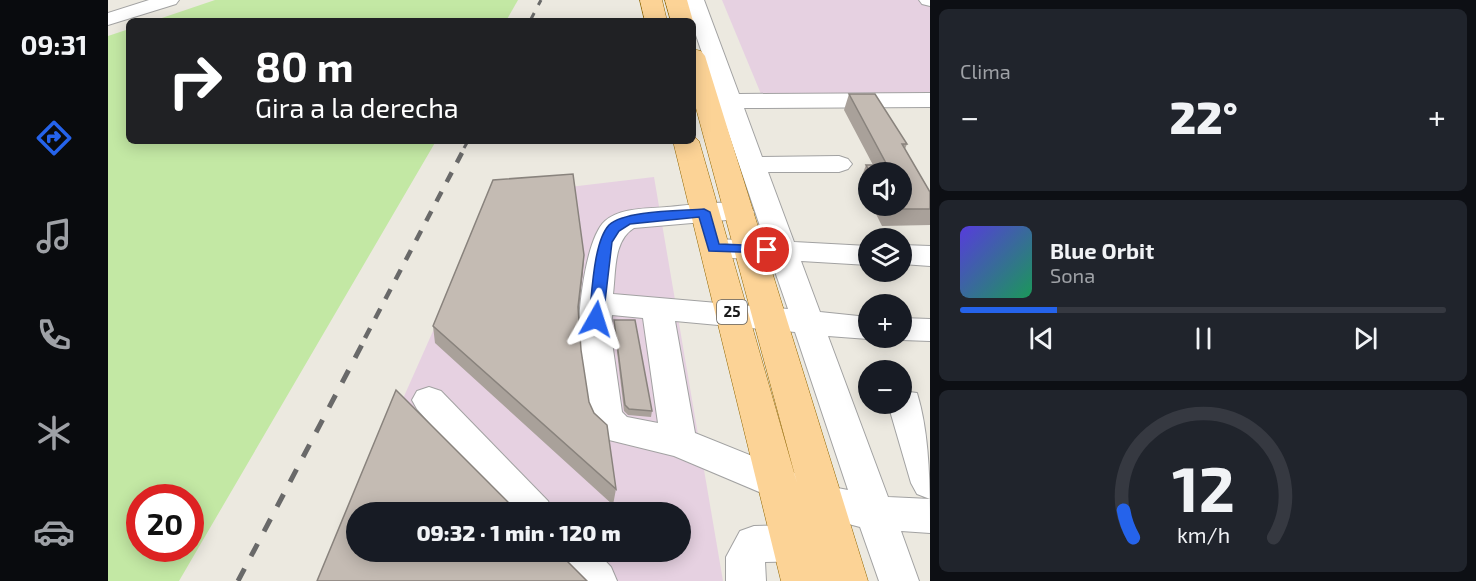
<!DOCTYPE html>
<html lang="es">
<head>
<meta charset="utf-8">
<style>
	body { margin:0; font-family:"Exo 2",sans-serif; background:#20242c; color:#f1f3f6; height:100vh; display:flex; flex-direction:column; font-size:22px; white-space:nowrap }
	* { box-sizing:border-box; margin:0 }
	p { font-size:20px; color:#9ea1a6 }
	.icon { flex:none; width:33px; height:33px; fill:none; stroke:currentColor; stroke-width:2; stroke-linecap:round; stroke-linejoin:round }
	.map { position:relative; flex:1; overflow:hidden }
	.drawer { display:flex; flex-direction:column; gap:9px; padding:9px; background:#0d0f14; width:546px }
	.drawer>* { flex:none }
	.hud { position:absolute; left:18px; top:18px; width:570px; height:126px; border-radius:9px; box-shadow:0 3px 15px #0003; background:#202124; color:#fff; overflow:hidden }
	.fabs { position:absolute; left:750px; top:162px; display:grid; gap:12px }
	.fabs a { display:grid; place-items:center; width:54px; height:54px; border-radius:50%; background:#171b24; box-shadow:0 3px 15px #0003; font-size:30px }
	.speed { position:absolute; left:18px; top:484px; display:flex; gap:12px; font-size:30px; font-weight:700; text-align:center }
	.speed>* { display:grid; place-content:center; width:78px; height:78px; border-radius:50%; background:#171b24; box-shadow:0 3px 15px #0003; line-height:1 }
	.speed .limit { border:9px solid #d22; background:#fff; color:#111 }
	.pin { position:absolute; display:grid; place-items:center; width:51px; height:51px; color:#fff; margin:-26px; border:3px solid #fff; border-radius:50%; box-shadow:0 2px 6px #0007 }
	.me { position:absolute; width:66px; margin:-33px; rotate:6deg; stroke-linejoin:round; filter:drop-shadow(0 0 4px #0008) }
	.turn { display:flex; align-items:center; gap:21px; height:126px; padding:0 30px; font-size:27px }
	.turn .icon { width:78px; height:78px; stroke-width:2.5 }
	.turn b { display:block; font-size:42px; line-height:51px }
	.big { font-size:45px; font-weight:800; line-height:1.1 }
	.drawer .card { flex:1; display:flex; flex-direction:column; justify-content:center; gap:9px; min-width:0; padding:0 21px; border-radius:9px; background:#20242c }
	.drawer .dial { align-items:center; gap:0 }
	.dial svg { height:156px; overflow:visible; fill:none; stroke:#363941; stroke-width:7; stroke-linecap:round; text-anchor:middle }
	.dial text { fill:#f1f3f6; stroke:none }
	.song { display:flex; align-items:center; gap:18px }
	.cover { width:72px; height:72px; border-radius:9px; background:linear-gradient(135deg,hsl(250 70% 55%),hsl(150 70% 35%)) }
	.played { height:6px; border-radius:3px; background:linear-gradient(90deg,#2563eb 20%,#363941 20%) }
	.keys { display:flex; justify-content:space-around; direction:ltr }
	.heat { display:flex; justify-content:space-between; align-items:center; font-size:33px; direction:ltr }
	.trip { position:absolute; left:238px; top:502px; width:345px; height:60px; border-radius:30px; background:#171b24; box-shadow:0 3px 15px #0003; font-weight:800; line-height:60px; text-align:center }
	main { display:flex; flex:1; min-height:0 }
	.menu { display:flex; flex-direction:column; width:108px; justify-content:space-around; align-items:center; background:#090b0e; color:#9ea1a6 }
	.menu .icon { width:42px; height:42px }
	.menu .current { color:#2563eb }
	.menu b { font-size:27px; color:#f1f3f6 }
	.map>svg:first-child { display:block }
	.industrial { fill:#e6d1e1; fill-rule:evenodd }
	.grass { fill:#c3e8a4; fill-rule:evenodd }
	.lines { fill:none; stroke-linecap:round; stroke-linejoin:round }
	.minor-casing { stroke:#a2a2a2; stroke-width:2 }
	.major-casing { stroke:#916600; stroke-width:1 }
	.minor { fill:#fff; fill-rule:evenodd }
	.major { fill:#fcd396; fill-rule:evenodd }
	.rail-far2 { stroke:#696969; stroke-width:3; stroke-dasharray:9 9; stroke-linecap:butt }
	.rail-far1 { stroke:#696969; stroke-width:4.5; stroke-dasharray:11 11; stroke-linecap:butt }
	.rail { stroke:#696969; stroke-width:5; stroke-dasharray:14 14; stroke-linecap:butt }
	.wall { fill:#a9a19a }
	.shaded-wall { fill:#89837d }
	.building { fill:#c4bbb3; stroke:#89837d; stroke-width:1.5 }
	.route { fill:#2563eb; stroke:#184099; stroke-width:1.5 }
	.labels { text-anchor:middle; stroke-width:4.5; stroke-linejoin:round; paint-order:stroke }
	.shield { fill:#fff; stroke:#5f5f5f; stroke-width:1.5 }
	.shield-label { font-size:15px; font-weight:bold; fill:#1b1b1b }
</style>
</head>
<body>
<main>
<nav class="menu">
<b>09:31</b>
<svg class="icon current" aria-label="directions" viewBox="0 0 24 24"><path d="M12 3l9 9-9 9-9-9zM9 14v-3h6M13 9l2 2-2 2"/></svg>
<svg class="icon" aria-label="music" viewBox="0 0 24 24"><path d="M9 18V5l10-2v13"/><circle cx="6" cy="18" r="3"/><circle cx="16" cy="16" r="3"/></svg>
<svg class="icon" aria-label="phone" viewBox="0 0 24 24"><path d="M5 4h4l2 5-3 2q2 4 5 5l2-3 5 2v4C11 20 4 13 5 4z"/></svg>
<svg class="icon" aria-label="climate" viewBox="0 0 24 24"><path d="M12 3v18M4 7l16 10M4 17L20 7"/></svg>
<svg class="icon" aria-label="car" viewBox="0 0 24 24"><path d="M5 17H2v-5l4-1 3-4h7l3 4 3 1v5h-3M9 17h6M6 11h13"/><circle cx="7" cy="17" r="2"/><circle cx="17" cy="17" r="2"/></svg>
</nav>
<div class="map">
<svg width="822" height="581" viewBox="0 0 822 581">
	<rect width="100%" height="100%" fill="#ece9e0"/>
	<g class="industrial">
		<path d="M614,0H822V94H653Z"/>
		<path d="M546,177L615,581H214L385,196ZM249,513H573V552H249Z"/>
	</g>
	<g class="grass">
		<path d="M107,0H410L398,21H45Z"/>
		<path d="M21,29V141H328L71,581H0V36ZM32,498H82V549H32Z"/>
	</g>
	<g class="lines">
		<g class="minor-casing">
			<g id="minor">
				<path d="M41,0H71L68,4L0,25V13Z"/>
				<path d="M576,0H596L631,94L822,93V107L636,108L654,157L731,156L740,159L744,164L740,169L731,172H660L686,242L760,246V265L693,261L712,312L760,317V338H766L760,339L720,336L780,497L822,499L809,494L803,483L780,404H794V391L809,393C822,435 822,488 822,533L793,531L811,581H771L752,527L703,514L566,456L497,439L486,428L481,418C478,391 472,363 471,336C470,310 478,238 497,221C513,207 539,209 559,207C586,205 615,199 642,206L646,212L642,218L526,228C505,241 508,271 505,294L680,309L663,260L606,257L596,255L592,248L596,241L606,239L657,241L612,108L595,106L592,101L595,96L608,94ZM504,315L535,318L550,423L519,417L514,412L503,335ZM567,321L687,332L740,490L719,486L587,433Z"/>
				<path d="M811,0H822V6L814,4Z"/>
				<path d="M794,245L822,246V266L794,264Z"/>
				<path d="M794,318L822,319V341L794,340L784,338H794Z"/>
				<path d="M321,387L333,391L440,501L445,513H402L309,409L304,400L309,391Z"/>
				<path d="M703,525L717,530L723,543L717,556L703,561L657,562L658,581H618V557L632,531L646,526Z"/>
				<path d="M443,552H489L503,567L509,581H463L449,565Z"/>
			</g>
		</g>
		<g class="major-casing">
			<g id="major">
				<path d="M532,0H554L559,21H537Z"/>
				<path d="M557,0H579L585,21H563Z"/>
				<path d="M585,49L593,51L597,56L760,581H673L565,141H585V135L591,141L689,483L585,97Z"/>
			</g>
		</g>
		<use href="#minor" class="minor"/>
		<use href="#major" class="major"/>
		<g class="rail-far2">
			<path d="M422,21L433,0"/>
			<path d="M356,148L360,141"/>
		</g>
		<path class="rail-far1" d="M257,338L357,147"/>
		<path class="rail" d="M130,581L258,337"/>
	</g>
	<g class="wall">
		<path d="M741,94L799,144L797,149L822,192V225L774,226L764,206H794V172H760V198L752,181L758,165H765L736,110Z"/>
		<path d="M476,255L470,312L473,350L481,402L508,489L505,505L327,343L325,326Z"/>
		<path d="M506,320L544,411L543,417L520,415L516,411L506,326Z"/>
	</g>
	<path class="shaded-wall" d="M476,255L475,272L469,324L470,307Z"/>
	<g class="building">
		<path d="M741,94H767L799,144H794L822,192V209H781L779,206H794V172H762L758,165H779Z"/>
		<path d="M465,174L476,255L470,307L473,350L481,402L486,413L499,425L508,489L325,326L385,180Z"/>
		<path d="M506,320H527L544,411L521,409L517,405Z"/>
		<path d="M288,390L411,513H249V552H450L479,581H209Z"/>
	</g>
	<path class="route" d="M596,209L602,212L611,244L659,246L666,250L664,253L601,251L591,217L522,224L511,231L504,242L495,319L493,323H483L481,319C484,296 485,242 501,225C517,210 574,211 596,209Z"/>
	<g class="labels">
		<rect class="shield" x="609" y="300" width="30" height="24" rx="4.5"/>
		<g class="shield-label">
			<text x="624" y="317">25</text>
		</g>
	</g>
</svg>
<div class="fabs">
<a><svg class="icon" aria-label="sound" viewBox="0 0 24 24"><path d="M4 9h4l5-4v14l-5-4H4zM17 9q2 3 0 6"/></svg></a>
<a><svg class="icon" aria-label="layers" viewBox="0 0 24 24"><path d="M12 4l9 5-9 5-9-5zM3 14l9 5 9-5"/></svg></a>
<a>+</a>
<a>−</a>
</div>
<div class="speed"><div class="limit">20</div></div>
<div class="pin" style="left:659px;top:250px;background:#d93025"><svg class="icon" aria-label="arrive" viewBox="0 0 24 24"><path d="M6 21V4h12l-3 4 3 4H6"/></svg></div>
<svg class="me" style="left:488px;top:319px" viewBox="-20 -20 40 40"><path d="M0-17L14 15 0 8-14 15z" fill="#2563eb" stroke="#fff" stroke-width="4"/></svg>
<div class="trip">09:32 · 1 min · 120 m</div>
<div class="hud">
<div class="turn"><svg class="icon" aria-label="right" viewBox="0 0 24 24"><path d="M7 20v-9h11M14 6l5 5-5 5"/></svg><div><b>80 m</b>Gira a la derecha</div></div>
</div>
</div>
<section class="drawer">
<div class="card"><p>Clima</p>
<div class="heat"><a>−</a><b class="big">22°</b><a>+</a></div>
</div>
<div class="card">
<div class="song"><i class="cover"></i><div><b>Blue Orbit</b><p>Sona</p></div></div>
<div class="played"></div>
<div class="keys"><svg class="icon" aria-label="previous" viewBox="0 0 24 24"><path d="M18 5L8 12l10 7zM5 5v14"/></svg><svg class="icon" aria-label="pause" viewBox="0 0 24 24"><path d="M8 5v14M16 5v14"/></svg><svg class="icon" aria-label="next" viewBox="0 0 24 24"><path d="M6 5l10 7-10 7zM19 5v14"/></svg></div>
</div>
<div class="card dial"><svg viewBox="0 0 100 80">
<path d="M14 69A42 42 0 1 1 86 69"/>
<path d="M14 69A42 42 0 0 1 9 55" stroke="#2563eb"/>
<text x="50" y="56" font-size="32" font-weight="700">12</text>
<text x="50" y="72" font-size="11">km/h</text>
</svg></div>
</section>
</main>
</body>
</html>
